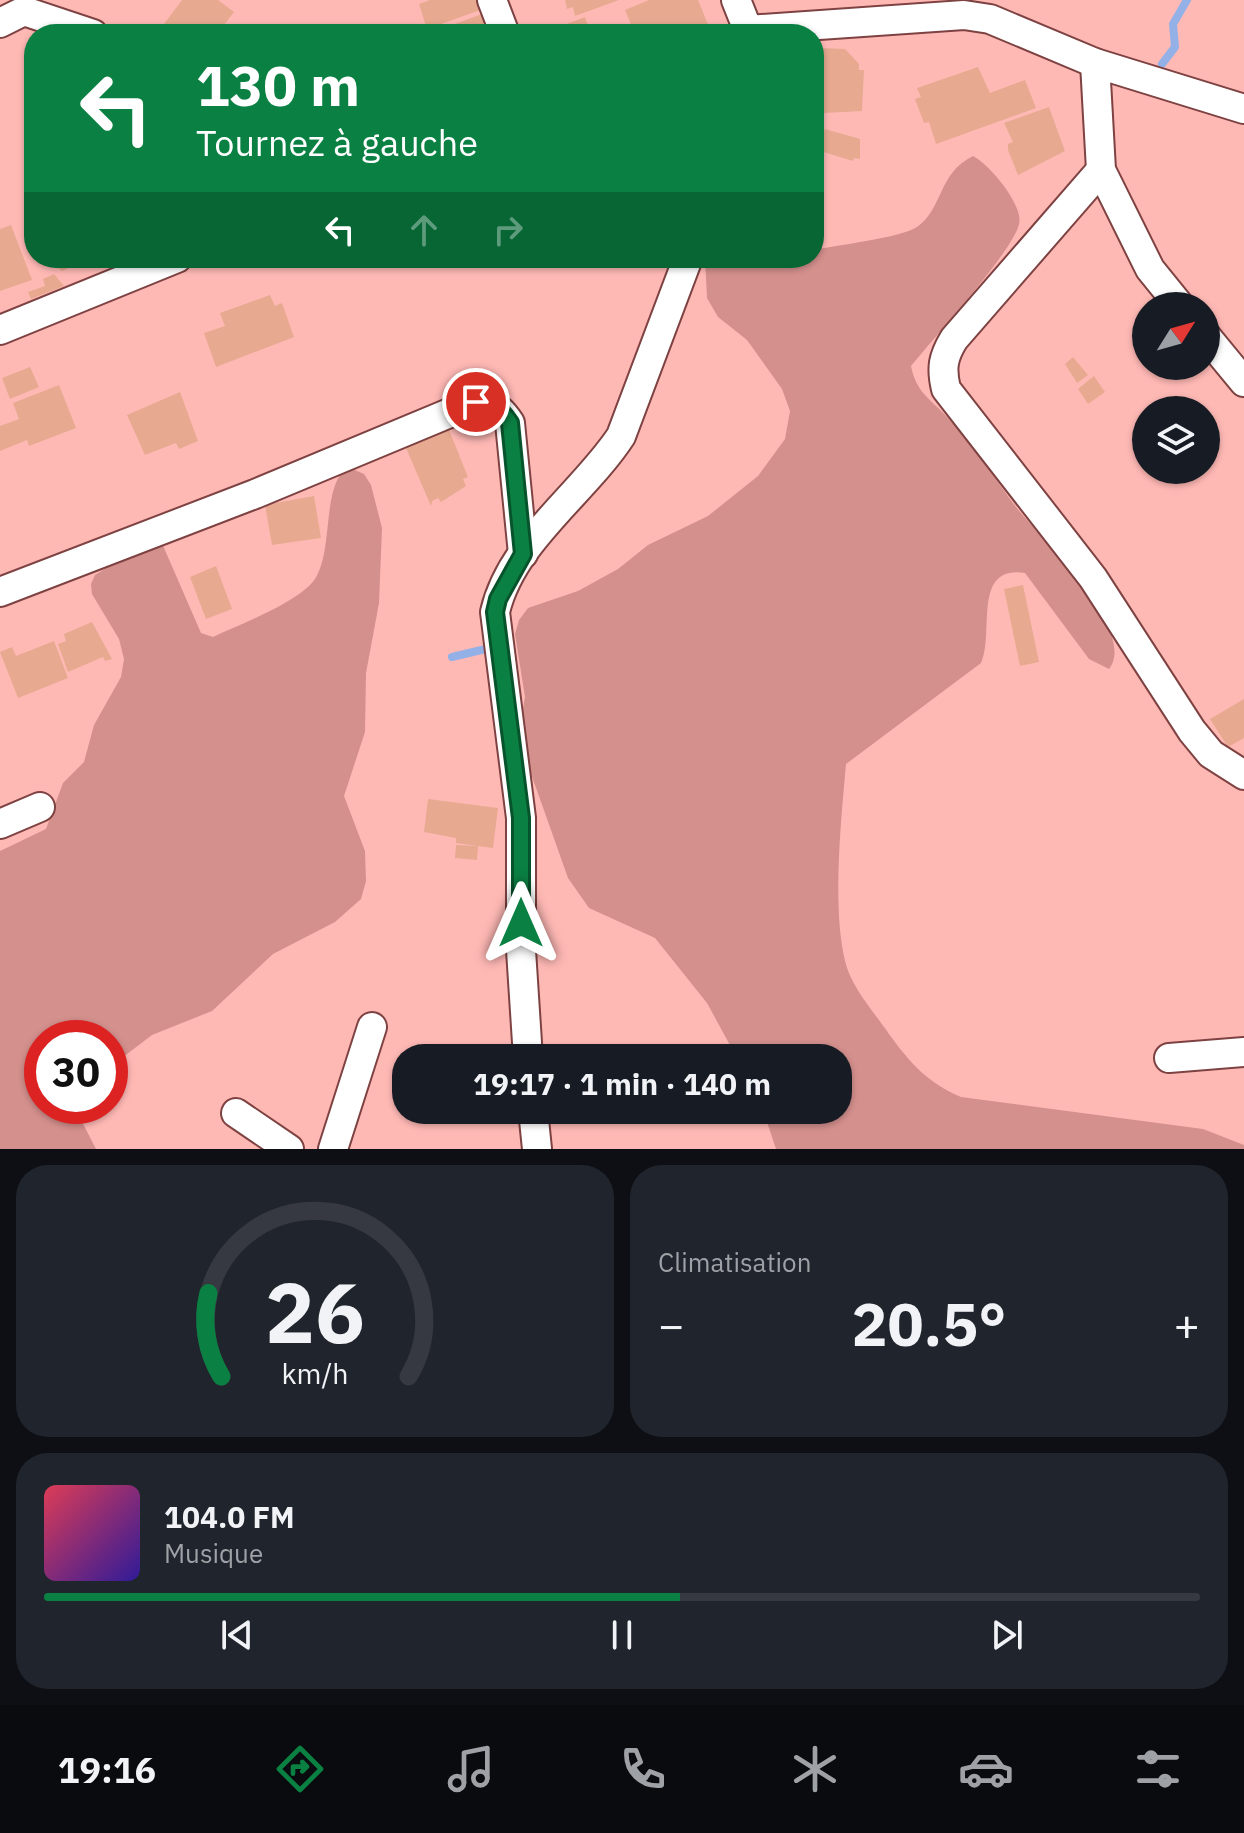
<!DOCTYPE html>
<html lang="fr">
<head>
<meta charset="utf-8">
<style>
	body { margin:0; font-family:"IBM Plex Sans",sans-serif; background:#20242c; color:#f1f3f6; height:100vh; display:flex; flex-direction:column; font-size:30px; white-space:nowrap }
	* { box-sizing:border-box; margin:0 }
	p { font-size:26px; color:#9ea1a6 }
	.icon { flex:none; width:44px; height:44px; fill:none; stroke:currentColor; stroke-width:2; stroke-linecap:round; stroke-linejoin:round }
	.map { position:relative; height:1149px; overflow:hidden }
	.details { display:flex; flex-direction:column; gap:16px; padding:16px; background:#0d0f14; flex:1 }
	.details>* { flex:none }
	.banner { position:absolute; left:24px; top:24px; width:800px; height:244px; border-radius:32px; box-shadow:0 2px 6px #0004; background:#0b8043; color:#fff; overflow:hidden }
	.needle { width:52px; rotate:53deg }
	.fabs { position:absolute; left:1132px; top:292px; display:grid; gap:16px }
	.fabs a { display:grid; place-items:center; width:88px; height:88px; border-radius:50%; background:#171b24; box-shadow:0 2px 6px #0004; font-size:40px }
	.speed { position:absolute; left:24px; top:1020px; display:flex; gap:16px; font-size:40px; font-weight:700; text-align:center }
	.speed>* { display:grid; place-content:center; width:104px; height:104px; border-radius:50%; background:#171b24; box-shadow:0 2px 6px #0004; line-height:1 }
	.speed .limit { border:12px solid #d22; background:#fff; color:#111 }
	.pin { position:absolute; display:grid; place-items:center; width:68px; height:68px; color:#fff; margin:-34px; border:4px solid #fff; border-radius:50%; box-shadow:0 2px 8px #0007 }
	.me { position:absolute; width:88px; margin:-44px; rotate:0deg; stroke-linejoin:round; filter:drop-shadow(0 0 6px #0008) }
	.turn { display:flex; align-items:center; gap:28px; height:168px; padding:0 40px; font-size:36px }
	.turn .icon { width:104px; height:104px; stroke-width:2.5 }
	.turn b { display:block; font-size:56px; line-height:68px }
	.lanes { display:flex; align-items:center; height:76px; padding:0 40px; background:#0003; justify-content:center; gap:40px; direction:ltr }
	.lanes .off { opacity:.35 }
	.big { font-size:60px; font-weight:800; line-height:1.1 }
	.details .card { flex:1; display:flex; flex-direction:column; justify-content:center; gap:12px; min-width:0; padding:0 28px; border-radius:32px; background:#20242c }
	.details .dial { align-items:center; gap:0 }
	.dial svg { height:208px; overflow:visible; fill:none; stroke:#363941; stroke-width:7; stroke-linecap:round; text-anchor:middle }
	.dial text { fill:#f1f3f6; stroke:none }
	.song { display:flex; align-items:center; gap:24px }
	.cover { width:96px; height:96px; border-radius:12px; background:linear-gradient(135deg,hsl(350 70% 55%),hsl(250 70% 35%)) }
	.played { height:8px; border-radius:4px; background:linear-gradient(90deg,#0b8043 55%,#363941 55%) }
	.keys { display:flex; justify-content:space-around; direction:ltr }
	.heat { display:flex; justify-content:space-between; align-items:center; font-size:44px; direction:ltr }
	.details .tiles { flex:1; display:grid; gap:16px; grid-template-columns:1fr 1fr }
	.card:last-child { grid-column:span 2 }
	.trip { position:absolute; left:392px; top:1044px; width:460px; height:80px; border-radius:32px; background:#171b24; box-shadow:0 2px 6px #0004; font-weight:800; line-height:80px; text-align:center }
	.dock { display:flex; height:128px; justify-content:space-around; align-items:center; background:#090b0e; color:#9ea1a6 }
	.dock .icon { width:56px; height:56px }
	.dock .active { color:#0b8043 }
	.dock b { font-size:36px; color:#f1f3f6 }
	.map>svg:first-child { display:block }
	.green { fill:#d4908d }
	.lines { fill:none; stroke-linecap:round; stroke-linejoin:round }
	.stream { stroke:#93b1e7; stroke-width:8 }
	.building { fill:#e7a990 }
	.minor-casing { stroke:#7d4241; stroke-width:32 }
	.minor { stroke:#fff; stroke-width:28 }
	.route-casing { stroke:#07532c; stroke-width:20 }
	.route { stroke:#0b8043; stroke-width:14 }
</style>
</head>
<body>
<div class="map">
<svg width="1244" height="1149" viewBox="0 0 1244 1149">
	<rect width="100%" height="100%" fill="#ffb9b5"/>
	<g class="green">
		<path d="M973,156C989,164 1024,205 1019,224C1014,250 932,340 911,366C916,393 932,400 949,419C974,446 994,478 1016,507C1038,535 1139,631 1109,669L1089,659L1025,573C971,565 995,634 981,663L846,764C841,821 832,906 845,961C851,987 874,1012 889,1034C910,1063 928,1083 961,1097L1203,1129L1244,1145V1149H776L763,1110H838V1058H737L707,1003L655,938L589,908L568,878L518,737L525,697L515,634L519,620L528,608L578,591L618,569L648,545L708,516L758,476L785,439L790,411L782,389L747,340L718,317L707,298L705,258H814V250C837,245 900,238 917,227C943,209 938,173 973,156Z"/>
		<path d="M348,467L364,474L371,485L382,528L379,603L366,673L365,732L344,796L365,851L366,881L361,899L335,922L273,954L212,1011L152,1035L110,1067V1038H42V1106H78L81,1120L96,1149H0V851L46,829L63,783L84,762L94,725L121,677L124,659L119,639L92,594L91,584L95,575L143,545L161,541L201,633L213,637C240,624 298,603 315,579C334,550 321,485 348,467Z"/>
	</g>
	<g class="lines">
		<g class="stream">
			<path d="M1162,64L1175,47L1173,24L1187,0"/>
			<path d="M452,657L494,647"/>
		</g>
	</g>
	<g class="building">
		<path d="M182,0H218L234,12L217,34H161L158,32Z"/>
		<path d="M430,0H483L486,8L427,29L419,4Z"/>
		<path d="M565,0H619L575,16L573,7L567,9Z"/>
		<path d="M649,0H698L709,27L691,34H635L625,10Z"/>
		<path d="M487,12L496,34H440L439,30Z"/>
		<path d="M585,17L591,34H540Z"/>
		<path d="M820,48L845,49L859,64V70H864L862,111L823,113L824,84L818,83Z"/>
		<path d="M978,67L990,93L1025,80L1036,108L936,144L929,122L924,123L915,99L921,97L917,88Z"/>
		<path d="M1049,107L1065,151L1018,175L1008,150V144L1013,142L1004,123Z"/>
		<path d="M814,129L824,132L825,129L860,139V159L854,158L853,161L820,151V147L814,145Z"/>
		<path d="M11,225L32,280L0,291V229Z"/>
		<path d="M46,258H90L80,267L77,264L62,271Z"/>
		<path d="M54,274L64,286L31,299L28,292L45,286L43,279Z"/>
		<path d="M270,295L275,306L282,303L294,337L216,367L204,333L225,326L220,313Z"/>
		<path d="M1073,357L1088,375L1077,383L1065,364Z"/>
		<path d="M30,367L39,387L10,399L2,378Z"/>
		<path d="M1094,376L1105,392L1088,404L1078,389Z"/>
		<path d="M59,385L76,428L29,446L27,440L0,451V426L19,419L13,403Z"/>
		<path d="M180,392L198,441L179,449L176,443L145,455L127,415Z"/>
		<path d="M449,430L468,477L463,479L466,486L441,502L438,498L432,501L431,506L406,448Z"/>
		<path d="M314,496L321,538L272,545L265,505Z"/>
		<path d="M216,566L232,609L206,619L190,577Z"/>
		<path d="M1023,585L1039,662L1020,666L1004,589Z"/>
		<path d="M92,622L112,659L105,661L103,657L68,672L58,644L66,641L64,634Z"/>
		<path d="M54,641L68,678L18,698L0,652L12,647L16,656Z"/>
		<path d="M1244,699V738L1228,747L1210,719Z"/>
		<path d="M428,799L498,808L493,848L456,843V838L424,832Z"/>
		<path d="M456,845L478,846L477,860L455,858Z"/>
	</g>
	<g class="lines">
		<g class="minor-casing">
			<g id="minor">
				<path d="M492,0L505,34"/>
				<path d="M736,0L748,30"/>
				<path d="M0,23L24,11L93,34"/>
				<path d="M742,34L748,30L964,15L990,19L1095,63L1244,109"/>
				<path d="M1095,63L1101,170L1150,269L1180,306"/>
				<path d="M1101,170L954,339C943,357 941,368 946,389L1093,578L1192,731L1211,754L1244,775"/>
				<path d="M0,330L177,258"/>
				<path d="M1206,336L1244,382"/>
				<path d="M0,592L255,494L476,402C493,403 501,409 510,423L523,554"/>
				<path d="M0,824L40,807"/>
				<path d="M528,1058L521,950V818L495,612C511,542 583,494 621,436L688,258"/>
				<path d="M1169,1058L1244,1052"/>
				<path d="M533,1110L537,1149"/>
				<path d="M236,1113L289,1149"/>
				<path d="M333,1149L372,1027"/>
			</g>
		</g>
		<use href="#minor" class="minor"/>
	</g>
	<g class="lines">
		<g class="route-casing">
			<path id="route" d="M476,402C493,403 501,409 510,423L523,554L498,599L495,612L521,818V923"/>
		</g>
		<use href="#route" class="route"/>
	</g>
</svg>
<div class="fabs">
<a><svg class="needle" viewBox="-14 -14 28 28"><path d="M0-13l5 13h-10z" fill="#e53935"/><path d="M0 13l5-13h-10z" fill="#9ea1a6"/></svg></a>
<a><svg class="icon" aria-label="layers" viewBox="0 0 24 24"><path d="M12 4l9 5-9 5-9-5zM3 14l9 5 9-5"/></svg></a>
</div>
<div class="speed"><div class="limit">30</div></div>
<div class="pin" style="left:476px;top:402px;background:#d93025"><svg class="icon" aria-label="arrive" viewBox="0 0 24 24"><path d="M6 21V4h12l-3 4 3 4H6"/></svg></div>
<svg class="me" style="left:521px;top:923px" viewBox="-20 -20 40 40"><path d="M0-17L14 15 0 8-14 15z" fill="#0b8043" stroke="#fff" stroke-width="4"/></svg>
<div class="trip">19:17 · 1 min · 140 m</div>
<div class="banner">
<div class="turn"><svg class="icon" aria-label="left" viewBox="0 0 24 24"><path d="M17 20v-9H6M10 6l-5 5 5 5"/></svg><div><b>130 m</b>Tournez à gauche</div></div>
<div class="lanes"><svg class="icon" aria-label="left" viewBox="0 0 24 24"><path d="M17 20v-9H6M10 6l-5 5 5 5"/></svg><svg class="icon off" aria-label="ahead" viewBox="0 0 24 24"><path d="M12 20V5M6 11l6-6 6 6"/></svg><svg class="icon off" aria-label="right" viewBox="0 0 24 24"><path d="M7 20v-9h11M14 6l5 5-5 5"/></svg></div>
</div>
</div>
<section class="details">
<div class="tiles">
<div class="card dial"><svg viewBox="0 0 100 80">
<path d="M14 69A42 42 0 1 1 86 69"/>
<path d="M14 69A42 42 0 0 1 9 37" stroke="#0b8043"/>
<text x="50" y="56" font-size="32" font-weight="700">26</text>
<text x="50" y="72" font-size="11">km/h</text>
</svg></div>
<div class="card"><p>Climatisation</p>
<div class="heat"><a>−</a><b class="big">20.5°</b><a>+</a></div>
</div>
<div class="card">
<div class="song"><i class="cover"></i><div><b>104.0 FM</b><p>Musique</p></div></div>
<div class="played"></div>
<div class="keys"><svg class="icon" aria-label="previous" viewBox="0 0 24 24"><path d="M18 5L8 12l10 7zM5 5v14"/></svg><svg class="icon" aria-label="pause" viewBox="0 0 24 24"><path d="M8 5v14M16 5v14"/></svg><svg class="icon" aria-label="next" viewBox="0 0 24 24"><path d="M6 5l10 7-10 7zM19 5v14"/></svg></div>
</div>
</div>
</section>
<nav class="dock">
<b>19:16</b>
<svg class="icon active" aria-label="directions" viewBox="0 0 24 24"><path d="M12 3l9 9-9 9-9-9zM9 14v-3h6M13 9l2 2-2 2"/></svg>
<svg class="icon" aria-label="music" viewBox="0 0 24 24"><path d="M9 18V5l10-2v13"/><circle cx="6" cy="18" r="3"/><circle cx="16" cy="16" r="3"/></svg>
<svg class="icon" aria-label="phone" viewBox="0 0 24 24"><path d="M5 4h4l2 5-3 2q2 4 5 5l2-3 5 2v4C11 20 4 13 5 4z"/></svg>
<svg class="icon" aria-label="climate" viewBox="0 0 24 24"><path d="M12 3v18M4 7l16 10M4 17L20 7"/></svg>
<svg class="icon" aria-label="car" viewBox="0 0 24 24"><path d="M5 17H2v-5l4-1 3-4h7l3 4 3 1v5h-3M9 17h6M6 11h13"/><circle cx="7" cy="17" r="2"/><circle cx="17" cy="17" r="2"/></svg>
<svg class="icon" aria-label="filters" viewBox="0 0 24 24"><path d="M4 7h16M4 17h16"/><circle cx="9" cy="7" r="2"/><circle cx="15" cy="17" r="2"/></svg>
</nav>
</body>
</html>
